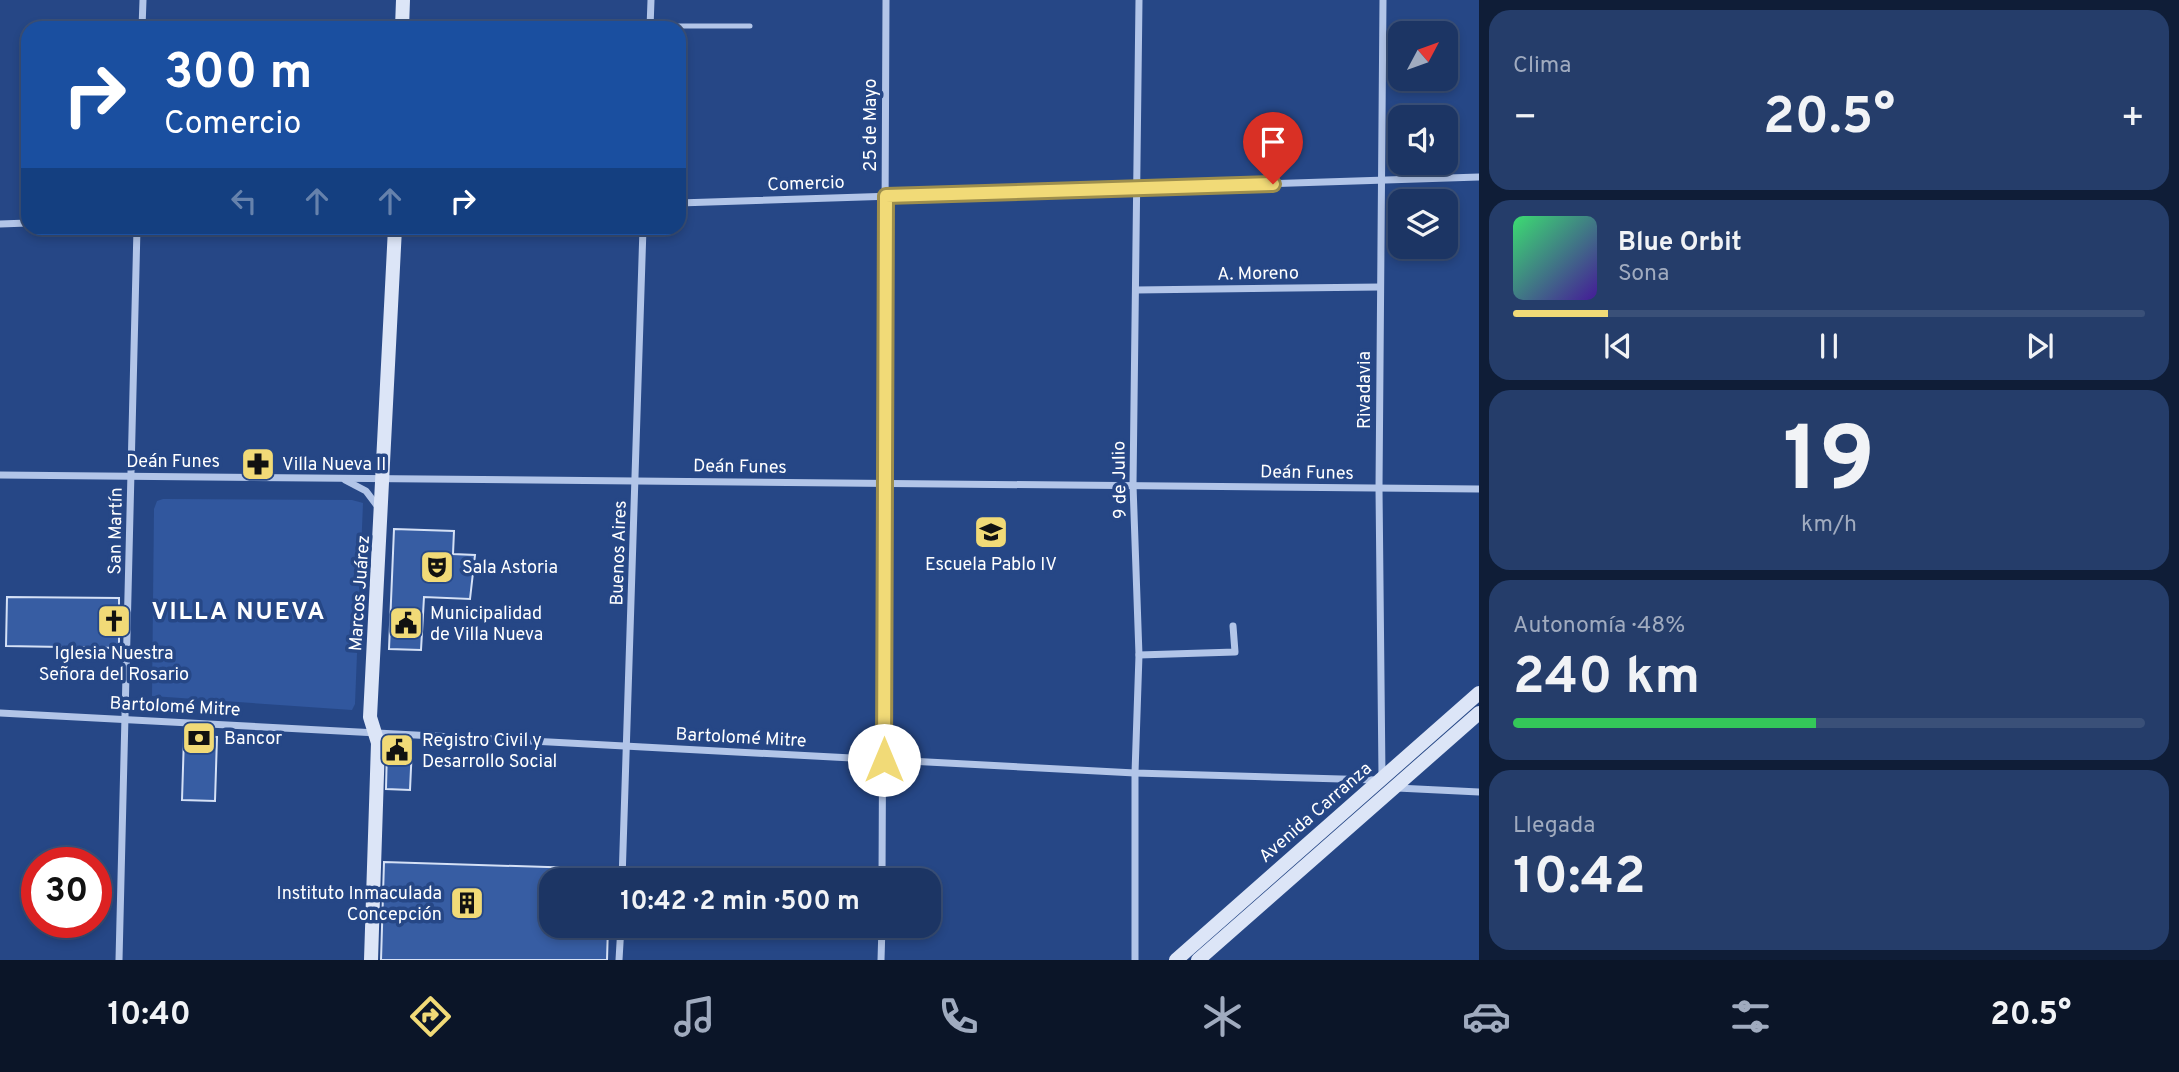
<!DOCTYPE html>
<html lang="es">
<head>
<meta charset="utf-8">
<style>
	body { margin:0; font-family:Overpass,sans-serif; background:#253d6a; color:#f1f3f6; height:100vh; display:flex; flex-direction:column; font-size:26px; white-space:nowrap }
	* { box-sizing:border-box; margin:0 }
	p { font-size:23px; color:#a0abbf }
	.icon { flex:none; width:38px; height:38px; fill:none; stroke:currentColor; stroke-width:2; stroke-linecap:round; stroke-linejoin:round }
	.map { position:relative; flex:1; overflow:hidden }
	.side { display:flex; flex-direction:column; gap:10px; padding:10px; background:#0f1d37; width:700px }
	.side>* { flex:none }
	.banner { position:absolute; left:21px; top:21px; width:665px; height:214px; border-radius:21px; box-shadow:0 4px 10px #0003,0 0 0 2px #3a5078; background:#1a4fa0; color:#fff; overflow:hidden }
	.needle { width:46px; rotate:49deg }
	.fabs { position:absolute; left:1388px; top:21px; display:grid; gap:14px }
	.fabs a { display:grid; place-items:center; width:70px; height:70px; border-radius:14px; background:#1c3564; box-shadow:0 4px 10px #0003,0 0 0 2px #3a5078; font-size:35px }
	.speed { position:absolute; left:21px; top:847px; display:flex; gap:14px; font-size:35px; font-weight:700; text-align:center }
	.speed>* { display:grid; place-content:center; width:91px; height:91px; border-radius:50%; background:#1c3564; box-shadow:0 4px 10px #0003,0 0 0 2px #3a5078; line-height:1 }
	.speed .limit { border:10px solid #d22; background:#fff; color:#111 }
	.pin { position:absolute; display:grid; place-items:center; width:60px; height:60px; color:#fff; margin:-72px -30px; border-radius:50% 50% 50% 0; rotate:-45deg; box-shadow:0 0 7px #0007 }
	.pin .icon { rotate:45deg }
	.me { position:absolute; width:77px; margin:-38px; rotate:0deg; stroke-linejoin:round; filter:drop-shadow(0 0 5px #0008) }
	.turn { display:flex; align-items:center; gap:24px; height:147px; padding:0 28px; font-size:32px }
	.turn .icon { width:91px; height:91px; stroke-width:2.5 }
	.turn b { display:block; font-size:49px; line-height:60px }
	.lanes { display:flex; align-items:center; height:66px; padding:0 28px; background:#0003; justify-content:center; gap:35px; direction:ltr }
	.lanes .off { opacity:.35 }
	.big { font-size:52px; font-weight:700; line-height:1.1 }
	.side .tile { flex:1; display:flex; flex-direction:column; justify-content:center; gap:10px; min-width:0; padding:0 24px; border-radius:21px; background:#253d6a }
	.side .dial { align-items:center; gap:0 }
	.dial b { font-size:91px; line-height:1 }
	.song { display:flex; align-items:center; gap:21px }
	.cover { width:84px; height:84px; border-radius:10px; background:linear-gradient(135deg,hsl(140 70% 55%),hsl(260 70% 35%)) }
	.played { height:7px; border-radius:4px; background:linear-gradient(90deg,#f1da77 15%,#3a5078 15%) }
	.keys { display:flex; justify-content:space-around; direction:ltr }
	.heat { display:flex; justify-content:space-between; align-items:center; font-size:38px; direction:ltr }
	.charge { height:10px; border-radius:5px; background:linear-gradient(90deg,#34c759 48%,#3a5078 0) }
	.trip { position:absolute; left:539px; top:868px; width:402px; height:70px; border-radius:21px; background:#1c3564; box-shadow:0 4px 10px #0003,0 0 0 2px #3a5078; font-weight:700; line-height:70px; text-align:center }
	.tabs { display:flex; height:112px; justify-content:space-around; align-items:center; background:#0b1528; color:#a0abbf }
	.tabs .icon { width:49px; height:49px }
	.tabs .selected { color:#f1da77 }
	.tabs b { font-size:32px; color:#f1f3f6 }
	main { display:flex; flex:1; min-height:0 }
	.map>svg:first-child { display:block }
	.green { fill:#31579e }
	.building { fill:#375da3; stroke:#d5e1f6; stroke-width:2 }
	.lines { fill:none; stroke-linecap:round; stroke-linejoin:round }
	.service { stroke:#b2c5e8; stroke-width:5 }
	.minor { stroke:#b2c5e8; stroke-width:7 }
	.secondary { stroke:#dce5f7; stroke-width:14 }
	.route-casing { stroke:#9d8e4d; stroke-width:18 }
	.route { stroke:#f1da77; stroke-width:12 }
	.labels { text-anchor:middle; stroke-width:7; stroke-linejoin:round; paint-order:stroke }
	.street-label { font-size:18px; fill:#fff; stroke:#264786 }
	.poi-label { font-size:18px; fill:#fff; stroke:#264786; text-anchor:start }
	.district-label { font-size:24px; font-weight:bold; letter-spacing:2px; fill:#fff; stroke:#264786 }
</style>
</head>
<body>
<main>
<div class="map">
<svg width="1479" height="960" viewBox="0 0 1479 960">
	<rect width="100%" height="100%" fill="#264786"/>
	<path class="green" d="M163,499L352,500L363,503L355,704L352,710L152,696L154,509L157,501Z"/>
	<g class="building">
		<path d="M394,529L454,531L453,554L475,555L470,599L424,597L421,650L389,649Z"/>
		<path d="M7,597L119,598V648L6,646Z"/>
		<path d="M184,736L217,737L215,801L182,800Z"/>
		<path d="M391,745L412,746L410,790L386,789L387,748Z"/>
		<path d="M384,862L610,869L609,880H551V926H608L607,960H381Z"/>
	</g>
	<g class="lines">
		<path class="service" d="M650,26H750"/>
		<g class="minor">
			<path d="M142,28L143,0"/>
			<path d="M650,28L651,0"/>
			<path d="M679,203L1479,177"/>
			<path d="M0,224L28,223"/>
			<path d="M1136,290L1380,287"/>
			<path d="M0,475L1479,489"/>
			<path d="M345,480L366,491L378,507"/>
			<path d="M1139,655L1235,652L1233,626"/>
			<path d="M0,713L1135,773L1377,780"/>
			<path d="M1382,776L1379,488L1383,0"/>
			<path d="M1397,788L1479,792"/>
			<path d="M622,880L643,228"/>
			<path d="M882,880L886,0"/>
			<path d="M119,960L137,228"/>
			<path d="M619,960L621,926"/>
			<path d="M881,960L882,926"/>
			<path d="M1135,960V773L1139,655L1133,485L1139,0"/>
		</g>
		<g class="secondary">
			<path d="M402,28L403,0"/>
			<path d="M371,960L378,743L370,717L395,228"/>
			<path d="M1176,960L1479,693"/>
			<path d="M1198,960L1479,713"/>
		</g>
	</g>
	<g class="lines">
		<g class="route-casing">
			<path id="route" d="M884,760L886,196L1273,184"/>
		</g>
		<use href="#route" class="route"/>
	</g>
	<defs>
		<g id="pharmacy-square" transform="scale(1.75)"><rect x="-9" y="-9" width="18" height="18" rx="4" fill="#f1da77" stroke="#264786"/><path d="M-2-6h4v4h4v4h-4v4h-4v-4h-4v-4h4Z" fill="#111"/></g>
		<g id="school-square" transform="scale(1.75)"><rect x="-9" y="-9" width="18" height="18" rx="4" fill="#f1da77" stroke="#264786"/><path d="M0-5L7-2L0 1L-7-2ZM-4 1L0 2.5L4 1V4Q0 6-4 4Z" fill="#111"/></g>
		<g id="theatre-square" transform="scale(1.75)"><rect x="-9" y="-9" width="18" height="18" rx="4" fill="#f1da77" stroke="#264786"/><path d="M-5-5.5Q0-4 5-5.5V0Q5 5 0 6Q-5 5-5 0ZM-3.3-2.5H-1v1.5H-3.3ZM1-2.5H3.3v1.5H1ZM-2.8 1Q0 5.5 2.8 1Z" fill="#111"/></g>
		<g id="church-square" transform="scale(1.75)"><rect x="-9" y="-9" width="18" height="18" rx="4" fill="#f1da77" stroke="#264786"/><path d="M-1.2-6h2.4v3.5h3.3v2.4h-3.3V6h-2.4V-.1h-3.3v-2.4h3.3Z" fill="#111"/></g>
		<g id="civic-square" transform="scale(1.75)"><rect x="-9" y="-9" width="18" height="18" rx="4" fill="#f1da77" stroke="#264786"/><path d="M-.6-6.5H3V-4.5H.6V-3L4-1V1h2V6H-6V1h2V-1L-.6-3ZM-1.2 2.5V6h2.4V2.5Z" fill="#111"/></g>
		<g id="bank-square" transform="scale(1.75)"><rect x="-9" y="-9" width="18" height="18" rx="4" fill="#f1da77" stroke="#264786"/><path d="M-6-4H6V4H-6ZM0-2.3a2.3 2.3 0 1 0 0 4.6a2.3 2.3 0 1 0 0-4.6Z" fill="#111"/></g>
		<g id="building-square" transform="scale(1.75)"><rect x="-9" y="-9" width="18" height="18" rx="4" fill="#f1da77" stroke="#264786"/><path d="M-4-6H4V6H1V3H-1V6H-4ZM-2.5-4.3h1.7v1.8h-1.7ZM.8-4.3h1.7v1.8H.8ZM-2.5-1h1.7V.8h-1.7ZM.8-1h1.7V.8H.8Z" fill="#111"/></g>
	</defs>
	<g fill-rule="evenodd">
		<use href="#pharmacy-square" x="258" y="464"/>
		<use href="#school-square" x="991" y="532"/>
		<use href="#theatre-square" x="437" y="567"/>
		<use href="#church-square" x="114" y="621"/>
		<use href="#civic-square" x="406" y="623"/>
		<use href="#bank-square" x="199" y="738"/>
		<use href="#civic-square" x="397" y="750"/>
		<use href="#building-square" x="467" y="903"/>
	</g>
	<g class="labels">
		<g class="street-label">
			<text transform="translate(870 125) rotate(-90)" y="6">25 de Mayo</text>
			<text transform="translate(806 183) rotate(-2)" y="6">Comercio</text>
			<text transform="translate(1258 273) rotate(-1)" y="6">A. Moreno</text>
			<text transform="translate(1364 390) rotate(-90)" y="6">Rivadavia</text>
			<text x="173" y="467">Deán Funes</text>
			<text transform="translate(740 466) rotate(1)" y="6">Deán Funes</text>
			<text transform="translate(1307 472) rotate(1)" y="6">Deán Funes</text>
			<text transform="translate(1119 480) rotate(-91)" y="6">9 de Julio</text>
			<text transform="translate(115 531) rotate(-89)" y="6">San Martín</text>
			<text transform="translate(618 553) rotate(-88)" y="6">Buenos Aires</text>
			<text transform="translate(359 593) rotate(-86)" y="6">Marcos Juárez</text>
			<text transform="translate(175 706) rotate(3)" y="6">Bartolomé Mitre</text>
			<text transform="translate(741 737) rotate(3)" y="6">Bartolomé Mitre</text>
			<text transform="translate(1315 812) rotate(-41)" y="6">Avenida Carranza</text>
		</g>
		<g class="poi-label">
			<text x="282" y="470">Villa Nueva II</text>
			<text x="991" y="570" text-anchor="middle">Escuela Pablo IV</text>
			<text x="462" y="573">Sala Astoria</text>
			<text x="430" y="619">Municipalidad<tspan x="430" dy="21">de Villa Nueva</tspan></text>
			<text x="114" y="659" text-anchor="middle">Iglesia Nuestra<tspan x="114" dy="21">Señora del Rosario</tspan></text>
			<text x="224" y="744">Bancor</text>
			<text x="422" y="746">Registro Civil y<tspan x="422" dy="21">Desarrollo Social</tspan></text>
			<text x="442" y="899" text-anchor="end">Instituto Inmaculada<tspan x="442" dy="21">Concepción</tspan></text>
		</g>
		<g class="district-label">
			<text x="239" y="619">VILLA NUEVA</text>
		</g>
	</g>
</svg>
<div class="fabs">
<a><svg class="needle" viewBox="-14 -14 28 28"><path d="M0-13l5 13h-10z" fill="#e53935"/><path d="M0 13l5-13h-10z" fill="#a0abbf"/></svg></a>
<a><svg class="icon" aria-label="sound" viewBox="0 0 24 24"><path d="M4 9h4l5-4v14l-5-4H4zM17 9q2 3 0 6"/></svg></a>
<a><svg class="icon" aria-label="layers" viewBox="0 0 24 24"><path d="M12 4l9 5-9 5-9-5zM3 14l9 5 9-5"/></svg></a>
</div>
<div class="speed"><div class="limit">30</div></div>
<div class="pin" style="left:1273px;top:184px;background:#d93025"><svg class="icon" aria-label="arrive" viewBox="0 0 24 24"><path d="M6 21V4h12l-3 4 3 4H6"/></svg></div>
<svg class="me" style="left:884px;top:760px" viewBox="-20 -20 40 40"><circle r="19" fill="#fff"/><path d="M0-13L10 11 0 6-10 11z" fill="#f1da77"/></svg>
<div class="trip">10:42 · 2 min · 500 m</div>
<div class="banner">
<div class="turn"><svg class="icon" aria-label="right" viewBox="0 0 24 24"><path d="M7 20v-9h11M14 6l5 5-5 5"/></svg><div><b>300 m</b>Comercio</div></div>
<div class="lanes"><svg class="icon off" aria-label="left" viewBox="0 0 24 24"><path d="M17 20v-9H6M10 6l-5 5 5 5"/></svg><svg class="icon off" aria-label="ahead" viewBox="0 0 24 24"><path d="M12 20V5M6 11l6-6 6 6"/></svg><svg class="icon off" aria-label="ahead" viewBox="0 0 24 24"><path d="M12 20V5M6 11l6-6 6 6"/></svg><svg class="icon" aria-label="right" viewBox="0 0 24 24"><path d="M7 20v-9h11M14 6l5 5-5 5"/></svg></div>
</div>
</div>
<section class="side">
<div class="tile"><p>Clima</p>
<div class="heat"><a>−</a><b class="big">20.5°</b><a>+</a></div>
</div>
<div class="tile">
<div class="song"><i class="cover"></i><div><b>Blue Orbit</b><p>Sona</p></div></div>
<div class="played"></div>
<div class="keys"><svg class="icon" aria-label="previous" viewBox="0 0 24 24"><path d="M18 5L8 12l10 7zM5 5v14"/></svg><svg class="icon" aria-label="pause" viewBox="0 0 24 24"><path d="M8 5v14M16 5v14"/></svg><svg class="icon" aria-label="next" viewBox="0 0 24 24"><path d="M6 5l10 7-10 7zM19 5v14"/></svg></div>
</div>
<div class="tile dial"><b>19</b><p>km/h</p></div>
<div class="tile"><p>Autonomía · 48%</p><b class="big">240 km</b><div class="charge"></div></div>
<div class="tile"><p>Llegada</p><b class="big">10:42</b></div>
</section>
</main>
<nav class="tabs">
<b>10:40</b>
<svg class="icon selected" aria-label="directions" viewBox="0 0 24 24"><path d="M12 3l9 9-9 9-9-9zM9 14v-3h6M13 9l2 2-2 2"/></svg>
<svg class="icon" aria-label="music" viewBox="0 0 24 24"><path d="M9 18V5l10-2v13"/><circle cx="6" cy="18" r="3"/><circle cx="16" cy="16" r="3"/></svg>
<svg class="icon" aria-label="phone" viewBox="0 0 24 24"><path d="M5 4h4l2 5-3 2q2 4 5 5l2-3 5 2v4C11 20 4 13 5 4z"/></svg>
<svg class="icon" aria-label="climate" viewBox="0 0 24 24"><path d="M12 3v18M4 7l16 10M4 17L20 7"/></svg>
<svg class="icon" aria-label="car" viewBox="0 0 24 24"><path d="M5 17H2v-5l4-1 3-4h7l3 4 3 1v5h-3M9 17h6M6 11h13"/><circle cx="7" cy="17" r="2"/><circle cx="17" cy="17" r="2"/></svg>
<svg class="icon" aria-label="filters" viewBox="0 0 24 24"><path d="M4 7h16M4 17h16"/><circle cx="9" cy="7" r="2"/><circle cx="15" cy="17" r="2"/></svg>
<b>20.5°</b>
</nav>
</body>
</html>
